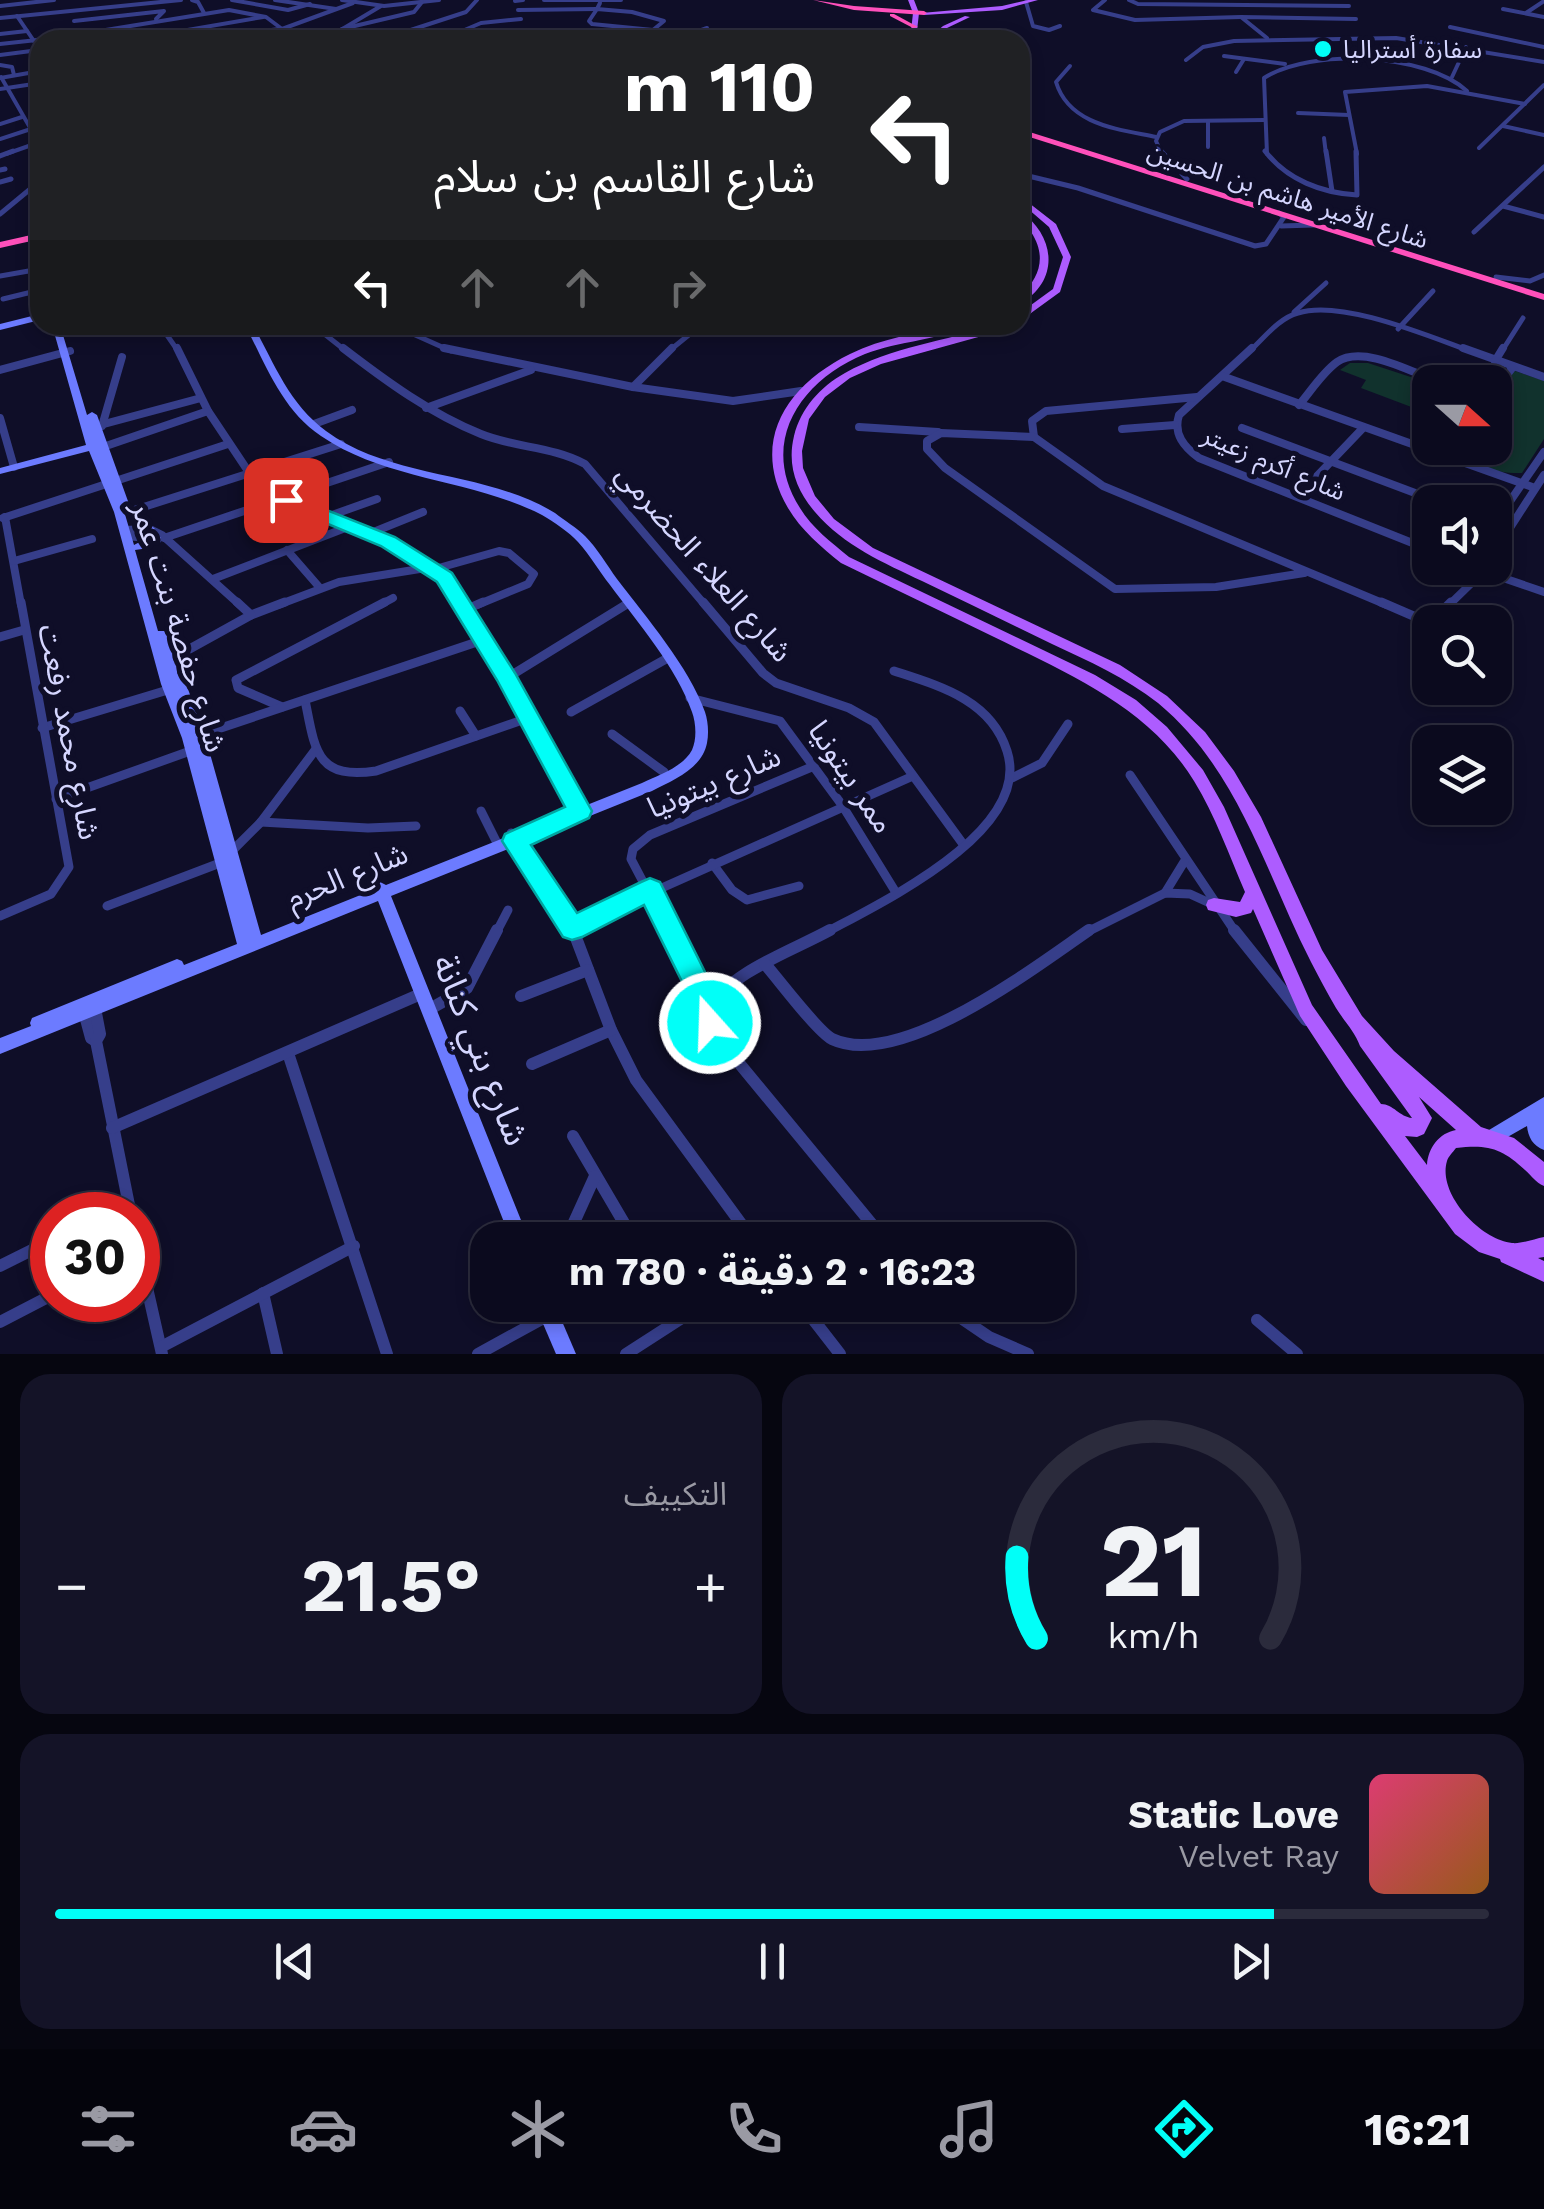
<!DOCTYPE html>
<html lang="ar">
<head>
<meta charset="utf-8">
<style>
	body { margin:0; font-family:"Work Sans","Noto Sans Arabic",sans-serif; background:#141327; color:#f1f3f6; direction:rtl; height:100vh; display:flex; flex-direction:column; font-size:38px; white-space:nowrap }
	* { box-sizing:border-box; margin:0 }
	p { font-size:32px; color:#9a9aa4 }
	.icon { flex:none; width:55px; height:55px; fill:none; stroke:currentColor; stroke-width:2; stroke-linecap:round; stroke-linejoin:round }
	.map { position:relative; height:1354px; overflow:hidden; direction:ltr }
	.side { display:flex; flex-direction:column; gap:20px; padding:20px; background:#060610; flex:1 }
	.side>* { flex:none }
	.top-card { position:absolute; left:30px; top:30px; width:1000px; height:305px; border-radius:30px; box-shadow:0 5px 15px #0003,0 0 0 2px #2b2b3c; direction:rtl; background:#202124; color:#fff; overflow:hidden }
	.needle { width:65px; rotate:111deg }
	.fabs { position:absolute; left:1412px; top:365px; display:grid; gap:20px }
	.fabs a { display:grid; place-items:center; width:100px; height:100px; border-radius:20px; background:#0b0a1e; box-shadow:0 5px 15px #0003,0 0 0 2px #2b2b3c; font-size:50px }
	.speed { position:absolute; left:30px; top:1192px; display:flex; gap:20px; font-size:50px; font-weight:700; text-align:center }
	.speed>* { display:grid; place-content:center; width:130px; height:130px; border-radius:50%; background:#0b0a1e; box-shadow:0 5px 15px #0003,0 0 0 2px #2b2b3c; line-height:1 }
	.speed .limit { border:15px solid #d22; background:#fff; color:#111 }
	.pin { position:absolute; display:grid; place-items:center; width:85px; height:85px; color:#fff; margin:-42px; border-radius:20px; box-shadow:0 5px 15px #0006 }
	.me { position:absolute; width:110px; margin:-55px; rotate:340deg; stroke-linejoin:round; filter:drop-shadow(0 0 8px #0008) }
	.turn { display:flex; align-items:center; gap:35px; height:210px; padding:0 50px; font-size:45px }
	.turn .icon { width:130px; height:130px; stroke-width:2.5 }
	.turn b { display:block; font-size:70px; line-height:85px }
	.lanes { display:flex; align-items:center; height:95px; padding:0 50px; background:#0003; justify-content:center; gap:50px; direction:ltr }
	.lanes .off { opacity:.35 }
	.big { font-size:75px; font-weight:700; line-height:1.1 }
	.side .widget { flex:1; display:flex; flex-direction:column; justify-content:center; gap:15px; min-width:0; padding:0 35px; border-radius:30px; background:#141327 }
	.side .dial { align-items:center; gap:0 }
	.dial svg { height:260px; overflow:visible; fill:none; stroke:#2b2b3c; stroke-width:7; stroke-linecap:round; text-anchor:middle }
	.dial text { fill:#f1f3f6; stroke:none }
	.song { display:flex; align-items:center; gap:30px }
	.cover { width:120px; height:120px; border-radius:15px; background:linear-gradient(135deg,hsl(340 70% 55%),hsl(30 70% 35%)) }
	.played { height:10px; border-radius:5px; background:linear-gradient(90deg,#01fff8 85%,#2b2b3c 85%) }
	.keys { display:flex; justify-content:space-around; direction:ltr }
	.heat { display:flex; justify-content:space-between; align-items:center; font-size:55px; direction:ltr }
	.side .tiles { flex:1; display:grid; gap:20px; grid-template-columns:1fr 1fr }
	.widget:last-child { grid-column:span 2 }
	.trip { position:absolute; left:470px; top:1222px; width:605px; height:100px; border-radius:30px; background:#0b0a1e; box-shadow:0 5px 15px #0003,0 0 0 2px #2b2b3c; font-weight:700; line-height:100px; text-align:center; direction:rtl }
	.tab-bar { display:flex; height:160px; justify-content:space-around; align-items:center; background:#04040c; color:#9a9aa4 }
	.tab-bar .icon { width:70px; height:70px }
	.tab-bar .active { color:#01fff8 }
	.tab-bar b { font-size:45px; color:#f1f3f6 }
	.map>svg:first-child { display:block }
	.green { fill:#11322d }
	.lines { fill:none; stroke-linecap:round; stroke-linejoin:round }
	.street-far4 { stroke:#363e8a; stroke-width:4 }
	.street-far3 { stroke:#363e8a; stroke-width:5 }
	.street-far2 { stroke:#363e8a; stroke-width:8 }
	.street-far1 { stroke:#363e8a; stroke-width:9 }
	.street { stroke:#363e8a; stroke-width:12 }
	.secondary { fill:#6c7bff; fill-rule:evenodd }
	.primary { fill:#ad5cff; fill-rule:evenodd }
	.highway { fill:#ff50bb; fill-rule:evenodd }
	.route { fill:#01fff8; stroke:#01a6a1; stroke-width:2.5 }
	.poi-dot { fill:#01fff8; stroke:#0f0e28; stroke-width:4 }
	.labels { text-anchor:middle; stroke-width:10; stroke-linejoin:round; paint-order:stroke }
	.far-poi-label { font-size:25px; fill:#d5d6ff; stroke:#0f0e28; text-anchor:start }
	.far-street-label { font-size:25px; fill:#d5d6ff; stroke:#0f0e28 }
	.street-label { font-size:30px; fill:#d5d6ff; stroke:#0f0e28 }
	.near-street-label { font-size:35px; fill:#d5d6ff; stroke:#0f0e28 }
</style>
</head>
<body>
<div class="map">
<svg width="1544" height="1354" viewBox="0 0 1544 1354">
	<rect width="100%" height="100%" fill="#0f0e28"/>
	<g class="green">
		<path d="M1350,363H1368L1429,383L1430,390L1414,408L1361,388L1366,380L1340,370Z"/>
		<path d="M1515,371L1544,381V439L1522,473C1497,474 1470,466 1453,448H1495V393Z"/>
	</g>
	<g class="lines">
		<g class="street-far4">
			<path d="M192,0L198,2L204,13"/>
			<path d="M232,0L288,10L310,4"/>
			<path d="M275,0L336,9"/>
			<path d="M342,0L384,6L439,0"/>
			<path d="M544,0H621"/>
			<path d="M1105,0L1093,10L1135,20L1241,17"/>
			<path d="M1129,0L1138,4L1349,6"/>
			<path d="M515,1L523,0"/>
			<path d="M1026,2L1033,26L1049,30L1060,26"/>
			<path d="M0,6L54,0"/>
			<path d="M597,9L632,12L664,21L653,30L592,24L589,21Z"/>
			<path d="M597,9L600,3"/>
			<path d="M1503,9L1544,17"/>
			<path d="M518,10L597,9"/>
			<path d="M1526,13L1544,1"/>
			<path d="M17,16L40,50"/>
			<path d="M0,18L181,0"/>
			<path d="M74,21L164,11L156,19"/>
			<path d="M1450,27L1544,47"/>
			<path d="M342,29L414,12L422,2"/>
			<path d="M0,34L27,31"/>
			<path d="M1267,38L1241,17L1356,19"/>
			<path d="M44,40L229,10L266,17L282,29"/>
			<path d="M129,40L263,17"/>
			<path d="M193,40L279,29"/>
			<path d="M278,40L282,29L353,3"/>
			<path d="M305,40L325,38"/>
			<path d="M324,40L381,6"/>
			<path d="M380,40L466,12L477,0"/>
			<path d="M441,40L481,23L521,19"/>
			<path d="M491,40L536,32L603,40"/>
			<path d="M674,40L707,28"/>
			<path d="M0,44L37,40"/>
			<path d="M0,55L39,50"/>
			<path d="M1224,56L1285,64"/>
			<path d="M1186,60L1203,47L1234,41L1396,38L1544,62"/>
			<path d="M0,65L12,67L14,75"/>
			<path d="M1070,66L1056,82C1069,125 1118,129 1156,137"/>
			<path d="M1236,72L1244,59"/>
			<path d="M1,77L40,145"/>
			<path d="M1452,77L1466,47"/>
			<path d="M0,78L40,71"/>
			<path d="M0,89L40,83"/>
			<path d="M1298,113L1349,115"/>
			<path d="M1208,122V147"/>
			<path d="M0,124L22,117"/>
			<path d="M1503,126L1544,135"/>
			<path d="M1324,138L1326,154"/>
			<path d="M0,139L40,126"/>
			<path d="M1479,148L1544,85"/>
			<path d="M6,154L40,142"/>
			<path d="M1162,154L1156,141L1160,132L1184,121L1264,120"/>
			<path d="M1267,154L1264,78C1311,48 1426,53 1467,91"/>
			<path d="M1357,154L1345,92L1427,86L1525,104"/>
		</g>
		<g class="street-far3">
			<path d="M1161,151L1187,179"/>
			<path d="M1265,151C1287,180 1322,193 1357,195L1356,151"/>
			<path d="M1326,151L1332,191"/>
			<path d="M0,156L13,151"/>
			<path d="M0,170L5,169"/>
			<path d="M1020,174L1078,188L1255,246L1266,244L1284,217L1279,213"/>
			<path d="M0,182L11,179"/>
			<path d="M1503,206L1544,217"/>
			<path d="M0,214L40,181"/>
			<path d="M1281,226L1313,225"/>
			<path d="M1474,232L1544,167"/>
			<path d="M0,276L40,269"/>
			<path d="M1496,277L1530,281L1544,275"/>
			<path d="M3,299L40,290"/>
			<path d="M1294,312L1326,283"/>
			<path d="M160,325L178,351"/>
			<path d="M313,325L346,351"/>
			<path d="M393,325L451,351"/>
			<path d="M1398,329L1433,291"/>
			<path d="M669,351L701,325"/>
			<path d="M1250,351C1264,338 1279,318 1298,313C1341,299 1428,336 1470,351"/>
			<path d="M1502,351L1523,318"/>
		</g>
		<g class="street-far2">
			<path d="M177,348L208,411L250,474L287,500L388,541L445,578L462,605"/>
			<path d="M343,348C386,381 431,414 481,434C515,448 552,446 585,464L705,605"/>
			<path d="M444,348L633,387L733,401L801,391"/>
			<path d="M1252,348L1179,415C1173,434 1184,447 1199,458L1430,550"/>
			<path d="M1463,348L1544,377"/>
			<path d="M1495,361L1503,348"/>
			<path d="M0,370L70,351"/>
			<path d="M1222,376L1535,488"/>
			<path d="M633,387L672,348"/>
			<path d="M1495,390L1513,367"/>
			<path d="M1299,405C1311,391 1322,373 1337,362C1363,344 1413,373 1439,382"/>
			<path d="M426,408L531,370"/>
			<path d="M0,418L14,467"/>
			<path d="M104,424L201,398"/>
			<path d="M314,424L352,410"/>
			<path d="M102,426L122,357"/>
			<path d="M859,427L938,432"/>
			<path d="M1242,428L1439,502"/>
			<path d="M1122,429L1175,425"/>
			<path d="M1034,437L1032,421L1046,411L1197,397"/>
			<path d="M103,447L208,411"/>
			<path d="M1298,496L1363,428"/>
			<path d="M131,511L341,444"/>
			<path d="M332,515L377,499"/>
			<path d="M5,517L21,605"/>
			<path d="M3,518L228,444"/>
			<path d="M1495,523L1544,452"/>
			<path d="M124,530L150,529L162,535L240,605"/>
			<path d="M371,533L423,512"/>
			<path d="M126,536L158,539"/>
			<path d="M164,538L389,462"/>
			<path d="M287,550L320,588"/>
			<path d="M1495,551L1544,475"/>
			<path d="M14,561L92,539"/>
			<path d="M1474,568L1544,592"/>
			<path d="M435,569L499,551L509,553L534,574L528,584L477,605"/>
			<path d="M1304,573L1216,587L1115,589L945,468L927,449V441L941,433L1034,437L1103,486L1387,605"/>
			<path d="M213,579L353,525"/>
			<path d="M278,605L339,582L432,567"/>
			<path d="M380,605L393,598"/>
			<path d="M1449,605L1487,568"/>
		</g>
		<g class="street-far1">
			<path d="M460,602L580,811"/>
			<path d="M703,602L763,673L776,683L849,708L874,722L963,844"/>
			<path d="M1381,602L1418,618H1435L1451,602"/>
			<path d="M465,610L483,602"/>
			<path d="M251,615L285,602"/>
			<path d="M0,637L24,630"/>
			<path d="M166,662L251,615L237,602"/>
			<path d="M507,678L627,604"/>
			<path d="M690,698L780,721L842,805L895,891"/>
			<path d="M305,700C315,750 316,780 376,771L528,718"/>
			<path d="M282,707L238,688L236,680L385,602"/>
			<path d="M460,711L476,736"/>
			<path d="M571,712L666,659"/>
			<path d="M42,728L171,689"/>
			<path d="M612,734L664,772"/>
			<path d="M197,736L483,640"/>
			<path d="M316,749L261,822L368,828L416,826"/>
			<path d="M1130,775L1236,933"/>
			<path d="M1012,778L1042,763L1068,724"/>
			<path d="M56,799L193,750"/>
			<path d="M481,811L499,847"/>
			<path d="M511,833L574,933"/>
			<path d="M712,863L732,890L747,900L799,886"/>
			<path d="M1165,893L1184,862"/>
			<path d="M107,906L220,863L261,822"/>
			<path d="M0,916L51,894L69,867L21,602"/>
			<path d="M572,928L913,776"/>
			<path d="M496,933L508,910"/>
			<path d="M670,933L631,859L633,849L650,835L814,766"/>
			<path d="M825,933C882,902 1033,831 1007,751C991,700 940,686 894,671"/>
			<path d="M1085,933L1165,893L1190,894L1214,905"/>
		</g>
		<g class="street">
			<path d="M573,930L611,1030L636,1080L753,1240"/>
			<path d="M668,930L708,1005"/>
			<path d="M830,930C790,952 731,971 707,1011L720,1040L885,1240"/>
			<path d="M1234,930L1306,1020"/>
			<path d="M765,964C779,980 817,1031 832,1039C900,1071 1035,967 1089,930"/>
			<path d="M521,996L588,970"/>
			<path d="M83,1008L91,1038L96,1041"/>
			<path d="M95,1008L100,1034L96,1041L131,1215"/>
			<path d="M430,1009L467,988L497,930"/>
			<path d="M288,1053L387,1354"/>
			<path d="M532,1064L611,1030"/>
			<path d="M112,1128L423,993"/>
			<path d="M573,1136L634,1240"/>
			<path d="M105,1215L128,1204"/>
			<path d="M566,1240L595,1176"/>
			<path d="M138,1248L162,1354"/>
			<path d="M0,1266L52,1240"/>
			<path d="M263,1293L277,1354"/>
			<path d="M802,1305L840,1354"/>
			<path d="M942,1305L989,1337L1028,1354"/>
			<path d="M1257,1320L1297,1354"/>
			<path d="M0,1322L52,1295"/>
			<path d="M161,1347L354,1246"/>
			<path d="M478,1354L549,1315"/>
			<path d="M626,1354L702,1305"/>
		</g>
		<g class="secondary">
			<path d="M26,236H32L40,247V273L36,271L34,250L25,238Z"/>
			<path d="M40,314V320L0,330V324Z"/>
			<path d="M52,325H60L87,415L92,412L97,415L129,504L155,529L150,532L146,531L124,511L134,545L151,536H159L161,538L142,549L135,550L158,631H166L168,634L205,736L261,935L373,890L375,884L380,882L386,885L642,783C659,775 683,767 692,750C697,739 696,723 692,712C677,668 638,623 610,585C599,571 590,555 578,542C569,532 554,522 542,515C472,479 387,481 321,436C282,410 266,365 245,325H253C274,363 289,404 326,431C393,480 485,470 555,513C564,520 577,528 585,536C597,548 607,565 617,579C646,617 689,667 705,712C708,721 709,733 707,743C702,769 673,780 652,791L391,896L529,1240H511L378,901L0,1054V1038L31,1026L30,1023L32,1018L177,959L182,961L184,965L237,944L182,738L161,684L114,512L89,451L0,474V468L86,445Z"/>
			<path d="M1544,1097V1150C1533,1146 1528,1137 1527,1126L1490,1147L1484,1145L1481,1139L1484,1133Z"/>
			<path d="M535,1305H555L576,1354H556Z"/>
		</g>
		<g class="primary">
			<path d="M908,0H914L919,13L916,40H910L913,13Z"/>
			<path d="M1028,0H1038L1002,10L924,15L921,13L1002,6Z"/>
			<path d="M965,16L970,17L947,28L934,40H927L943,26Z"/>
			<path d="M1020,196L1056,224L1071,257L1060,292L1020,321V313L1053,289L1063,257L1049,227L1020,202Z"/>
			<path d="M1020,211C1056,236 1060,281 1020,304V296C1040,278 1047,256 1031,232C1025,223 1021,222 1020,211Z"/>
			<path d="M953,325H970C941,340 898,341 865,354C801,380 758,442 800,508C812,528 831,542 849,557L1095,675L1136,700L1167,727L1203,770L1224,807L1312,1005L1381,1104C1393,1104 1400,1117 1412,1118L1360,1046C1355,1032 1344,1021 1336,1008C1327,993 1319,977 1311,962C1265,872 1239,770 1158,703C1126,678 1089,661 1052,644C1009,623 966,602 922,581C884,563 844,546 815,512C796,490 787,465 794,436C801,408 820,387 845,373C891,347 946,341 996,325H1011L982,336L881,364L850,378L825,397L809,419L802,451L803,468L815,496L834,519L873,548L1120,665L1167,696L1205,732L1234,771L1261,817L1322,950L1362,1016L1394,1051L1481,1127L1514,1138L1544,1162V1186C1535,1182 1532,1176 1525,1170C1502,1148 1487,1144 1456,1148C1453,1152 1448,1157 1447,1161C1437,1194 1481,1240 1512,1243C1522,1244 1534,1239 1544,1237V1257L1538,1258L1544,1261V1282L1501,1262L1500,1259L1479,1252L1455,1234L1346,1086L1300,1016L1253,909L1251,913L1236,917L1208,910L1206,905L1208,900L1214,898L1240,902L1245,892C1229,855 1215,815 1194,781C1148,706 1067,673 992,636C942,612 891,587 841,563C821,547 801,530 788,508C749,441 787,385 850,354C882,338 919,333 953,325ZM1419,1097L1456,1130C1439,1133 1428,1148 1427,1165L1405,1136L1417,1137L1424,1134L1432,1118Z"/>
		</g>
		<g class="highway">
			<path d="M813,0L854,6L924,11L927,13L924,15L854,10Z"/>
			<path d="M890,14H894L918,27L913,28L890,16Z"/>
			<path d="M1020,129L1544,294V300L1020,134Z"/>
			<path d="M40,233V239L0,248V242Z"/>
		</g>
	</g>
	<path class="route" d="M286,494L395,537L452,573L515,673L592,811L589,818L531,845L577,913L641,882L650,878L660,882L722,1006L725,1023L721,1033L710,1037L700,1033L694,1006L644,905L582,937L572,940L563,937L502,841L505,834L565,807L497,680L437,582L381,546L280,504V495Z"/>
	<circle class="poi-dot" cx="1323" cy="49" r="10"/>
	<g class="labels">
		<g class="far-poi-label">
			<text x="1343" y="58">سفارة أستراليا</text>
		</g>
		<g class="far-street-label">
			<text transform="translate(1288 195) rotate(18)" y="9">شارع الأمير هاشم بن الحسين</text>
			<text transform="translate(1274 463) rotate(23)" y="9">شارع أكرم زعيتر</text>
		</g>
		<g class="street-label">
			<text transform="translate(704 563) rotate(49)" y="10">شارع العلاء الحضرمي</text>
			<text transform="translate(179 627) rotate(73)" y="10">شارع حفصة بنت عمر</text>
			<text transform="translate(69 732) rotate(79)" y="10">شارع محمد رفعت</text>
			<text transform="translate(851 777) rotate(56)" y="10">ممر بيتونيا</text>
			<text transform="translate(714 782) rotate(-23)" y="10">شارع بيتونيا</text>
			<text transform="translate(347 876) rotate(-22)" y="10">شارع الحرم</text>
		</g>
		<g class="near-street-label">
			<text transform="translate(481 1050) rotate(68)" y="12">شارع بني كنانة</text>
		</g>
	</g>
</svg>
<div class="fabs">
<a><svg class="needle" viewBox="-14 -14 28 28"><path d="M0-13l5 13h-10z" fill="#e53935"/><path d="M0 13l5-13h-10z" fill="#9a9aa4"/></svg></a>
<a><svg class="icon" aria-label="sound" viewBox="0 0 24 24"><path d="M4 9h4l5-4v14l-5-4H4zM17 9q2 3 0 6"/></svg></a>
<a><svg class="icon" aria-label="search" viewBox="0 0 24 24"><circle cx="10" cy="10" r="6"/><path d="M15 15l6 6"/></svg></a>
<a><svg class="icon" aria-label="layers" viewBox="0 0 24 24"><path d="M12 4l9 5-9 5-9-5zM3 14l9 5 9-5"/></svg></a>
</div>
<div class="speed"><div class="limit">30</div></div>
<div class="pin" style="left:286px;top:500px;background:#d93025"><svg class="icon" aria-label="arrive" viewBox="0 0 24 24"><path d="M6 21V4h12l-3 4 3 4H6"/></svg></div>
<svg class="me" style="left:710px;top:1023px" viewBox="-20 -20 40 40"><circle r="17" fill="#01fff8" stroke="#fff" stroke-width="3"/><path d="M0-11L8 9 0 5-8 9z" fill="#fff"/></svg>
<div class="trip">16:23 · 2 دقيقة · 780 m</div>
<div class="top-card">
<div class="turn"><svg class="icon" aria-label="left" viewBox="0 0 24 24"><path d="M17 20v-9H6M10 6l-5 5 5 5"/></svg><div><b>110 m</b>شارع القاسم بن سلام</div></div>
<div class="lanes"><svg class="icon" aria-label="left" viewBox="0 0 24 24"><path d="M17 20v-9H6M10 6l-5 5 5 5"/></svg><svg class="icon off" aria-label="ahead" viewBox="0 0 24 24"><path d="M12 20V5M6 11l6-6 6 6"/></svg><svg class="icon off" aria-label="ahead" viewBox="0 0 24 24"><path d="M12 20V5M6 11l6-6 6 6"/></svg><svg class="icon off" aria-label="right" viewBox="0 0 24 24"><path d="M7 20v-9h11M14 6l5 5-5 5"/></svg></div>
</div>
</div>
<section class="side">
<div class="tiles">
<div class="widget dial"><svg viewBox="0 0 100 80">
<path d="M14 69A42 42 0 1 1 86 69"/>
<path d="M14 69A42 42 0 0 1 8 44" stroke="#01fff8"/>
<text x="50" y="56" font-size="32" font-weight="700">21</text>
<text x="50" y="72" font-size="11">km/h</text>
</svg></div>
<div class="widget"><p>التكييف</p>
<div class="heat"><a>−</a><b class="big">21.5°</b><a>+</a></div>
</div>
<div class="widget">
<div class="song"><i class="cover"></i><div><b>Static Love</b><p>Velvet Ray</p></div></div>
<div class="played"></div>
<div class="keys"><svg class="icon" aria-label="previous" viewBox="0 0 24 24"><path d="M18 5L8 12l10 7zM5 5v14"/></svg><svg class="icon" aria-label="pause" viewBox="0 0 24 24"><path d="M8 5v14M16 5v14"/></svg><svg class="icon" aria-label="next" viewBox="0 0 24 24"><path d="M6 5l10 7-10 7zM19 5v14"/></svg></div>
</div>
</div>
</section>
<nav class="tab-bar">
<b>16:21</b>
<svg class="icon active" aria-label="directions" viewBox="0 0 24 24"><path d="M12 3l9 9-9 9-9-9zM9 14v-3h6M13 9l2 2-2 2"/></svg>
<svg class="icon" aria-label="music" viewBox="0 0 24 24"><path d="M9 18V5l10-2v13"/><circle cx="6" cy="18" r="3"/><circle cx="16" cy="16" r="3"/></svg>
<svg class="icon" aria-label="phone" viewBox="0 0 24 24"><path d="M5 4h4l2 5-3 2q2 4 5 5l2-3 5 2v4C11 20 4 13 5 4z"/></svg>
<svg class="icon" aria-label="climate" viewBox="0 0 24 24"><path d="M12 3v18M4 7l16 10M4 17L20 7"/></svg>
<svg class="icon" aria-label="car" viewBox="0 0 24 24"><path d="M5 17H2v-5l4-1 3-4h7l3 4 3 1v5h-3M9 17h6M6 11h13"/><circle cx="7" cy="17" r="2"/><circle cx="17" cy="17" r="2"/></svg>
<svg class="icon" aria-label="filters" viewBox="0 0 24 24"><path d="M4 7h16M4 17h16"/><circle cx="9" cy="7" r="2"/><circle cx="15" cy="17" r="2"/></svg>
</nav>
</body>
</html>
